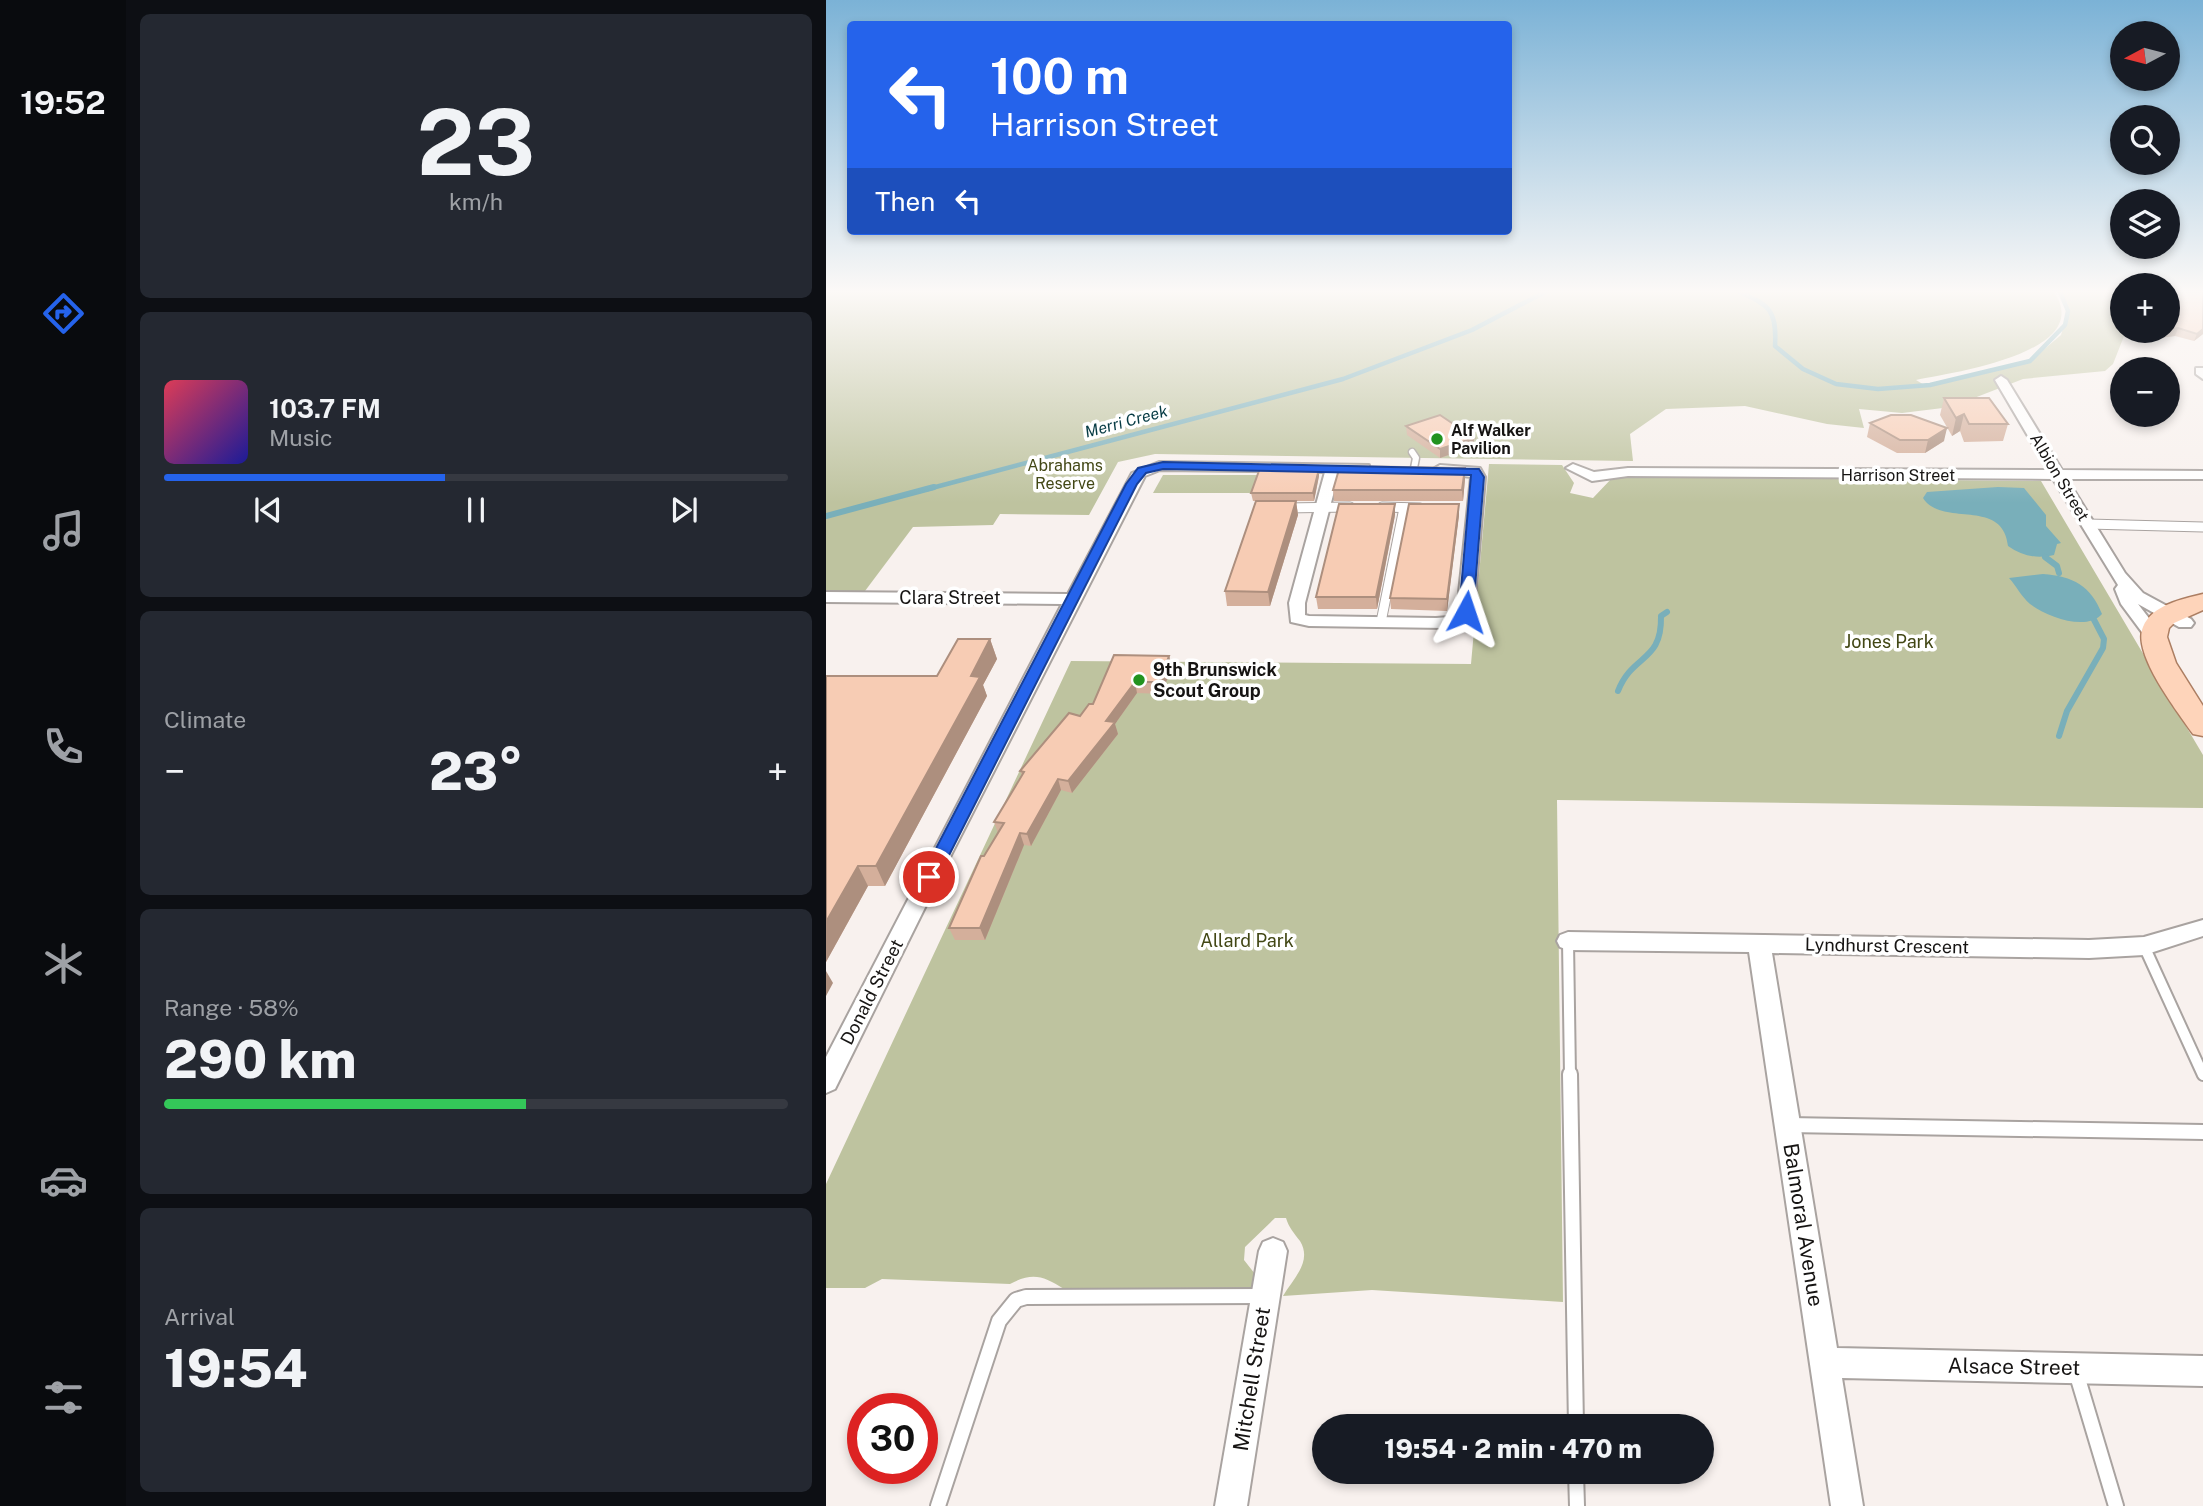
<!DOCTYPE html>
<html lang="en">
<head>
<meta charset="utf-8">
<style>
	body { margin:0; font-family:"Public Sans",sans-serif; background:#242831; color:#f1f3f6; height:100vh; display:flex; flex-direction:column; font-size:26px; white-space:nowrap }
	* { box-sizing:border-box; margin:0 }
	p { font-size:23px; color:#9ea1a6 }
	.icon { flex:none; width:38px; height:38px; fill:none; stroke:currentColor; stroke-width:2; stroke-linecap:round; stroke-linejoin:round }
	.map { position:relative; flex:1; overflow:hidden }
	.drawer { display:flex; flex-direction:column; gap:14px; padding:14px; background:#0d0f14; width:700px }
	.drawer>* { flex:none }
	.guide { position:absolute; left:21px; top:21px; width:665px; height:214px; border-radius:7px; box-shadow:0 4px 10px #0003; background:#2563eb; color:#fff; overflow:hidden }
	.needle { width:46px; rotate:263deg }
	.buttons { position:absolute; left:1284px; top:21px; display:grid; gap:14px }
	.buttons a { display:grid; place-items:center; width:70px; height:70px; border-radius:50%; background:#171b24; box-shadow:0 4px 10px #0003; font-size:35px }
	.speed { position:absolute; left:21px; top:1393px; display:flex; gap:14px; font-size:35px; font-weight:700; text-align:center }
	.speed>* { display:grid; place-content:center; width:91px; height:91px; border-radius:50%; background:#171b24; box-shadow:0 4px 10px #0003; line-height:1 }
	.speed .limit { border:10px solid #d22; background:#fff; color:#111 }
	.pin { position:absolute; display:grid; place-items:center; width:60px; height:60px; color:#fff; margin:-30px; border:4px solid #fff; border-radius:50%; box-shadow:0 2px 7px #0007 }
	.me { position:absolute; width:77px; margin:-38px; rotate:5deg; stroke-linejoin:round; filter:drop-shadow(0 0 5px #0008) }
	.turn { display:flex; align-items:center; gap:24px; height:147px; padding:0 28px; font-size:32px }
	.turn .icon { width:91px; height:91px; stroke-width:2.5 }
	.turn b { display:block; font-size:49px; line-height:60px }
	.then { display:flex; align-items:center; height:66px; padding:0 28px; background:#0003; gap:14px; font-size:26px }
	.big { font-size:52px; font-weight:800; line-height:1.1 }
	.drawer .tile { flex:1; display:flex; flex-direction:column; justify-content:center; gap:10px; min-width:0; padding:0 24px; border-radius:10px; background:#242831 }
	.drawer .dial { align-items:center; gap:0 }
	.dial b { font-size:91px; line-height:1 }
	.song { display:flex; align-items:center; gap:21px }
	.cover { width:84px; height:84px; border-radius:10px; background:linear-gradient(135deg,hsl(350 70% 55%),hsl(240 70% 35%)) }
	.played { height:7px; border-radius:4px; background:linear-gradient(90deg,#2563eb 45%,#363941 45%) }
	.keys { display:flex; justify-content:space-around; direction:ltr }
	.heat { display:flex; justify-content:space-between; align-items:center; font-size:38px; direction:ltr }
	.charge { height:10px; border-radius:5px; background:linear-gradient(90deg,#34c759 58%,#363941 0) }
	.trip { position:absolute; left:486px; top:1414px; width:402px; height:70px; border-radius:35px; background:#171b24; box-shadow:0 4px 10px #0003; font-weight:800; line-height:70px; text-align:center }
	main { display:flex; flex:1; min-height:0 }
	.dock { display:flex; flex-direction:column; width:126px; justify-content:space-around; align-items:center; background:#090b0e; color:#9ea1a6 }
	.dock .icon { width:49px; height:49px }
	.dock .current { color:#2563eb }
	.dock b { font-size:32px; color:#f1f3f6 }
	.map>svg:first-child { display:block }
	.green { fill:#bec39f }
	.water { fill:#79afba }
	.lines { fill:none; stroke-linecap:round; stroke-linejoin:round }
	.stream-far1 { stroke:#79afba; stroke-width:4.5 }
	.stream { stroke:#79afba; stroke-width:6 }
	.service-far3-casing { stroke:#a9a3a0; stroke-width:9 }
	.service-far2-casing { stroke:#a9a3a0; stroke-width:11 }
	.service-far1-casing { stroke:#a9a3a0; stroke-width:14 }
	.service-casing { stroke:#a9a3a0; stroke-width:18 }
	.minor-casing { stroke:#a9a3a0; stroke-width:4 }
	.primary-casing { stroke:#ac7e62; stroke-width:3 }
	.service-far3 { stroke:#fff; stroke-width:6 }
	.service-far2 { stroke:#fff; stroke-width:9 }
	.service-far1 { stroke:#fff; stroke-width:10 }
	.service { stroke:#fff; stroke-width:14 }
	.minor { fill:#fff; fill-rule:evenodd }
	.primary { fill:#fed4ba; fill-rule:evenodd }
	.wall { fill:#d4af9b }
	.shaded-wall { fill:#ad8f7e }
	.building { fill:#f7ccb4; stroke:#ad8f7e; stroke-width:2 }
	.route { fill:#2563eb; stroke:#184099; stroke-width:2 }
	.poi-dot { fill:#22931f; stroke:#fff; stroke-width:2.5 }
	.labels { text-anchor:middle; stroke-width:7; stroke-linejoin:round; paint-order:stroke }
	.far-water-label { font-size:16px; font-style:italic; fill:#063b44; stroke:#fff }
	.far-poi-label { font-size:16px; font-weight:bold; fill:#161413; stroke:#fff; text-anchor:start }
	.far-park-label { font-size:16px; fill:#424715; stroke:#fff }
	.far-street-label { font-size:16px; fill:#161413; stroke:#fff }
	.street-label { font-size:18px; fill:#161413; stroke:#fff }
	.park-label { font-size:18px; fill:#424715; stroke:#fff }
	.poi-label { font-size:18px; font-weight:bold; fill:#161413; stroke:#fff; text-anchor:start }
	.near-street-label { font-size:21px; fill:#161413; stroke:#fff }
</style>
</head>
<body>
<main>
<nav class="dock">
<b>19:52</b>
<svg class="icon current" aria-label="directions" viewBox="0 0 24 24"><path d="M12 3l9 9-9 9-9-9zM9 14v-3h6M13 9l2 2-2 2"/></svg>
<svg class="icon" aria-label="music" viewBox="0 0 24 24"><path d="M9 18V5l10-2v13"/><circle cx="6" cy="18" r="3"/><circle cx="16" cy="16" r="3"/></svg>
<svg class="icon" aria-label="phone" viewBox="0 0 24 24"><path d="M5 4h4l2 5-3 2q2 4 5 5l2-3 5 2v4C11 20 4 13 5 4z"/></svg>
<svg class="icon" aria-label="climate" viewBox="0 0 24 24"><path d="M12 3v18M4 7l16 10M4 17L20 7"/></svg>
<svg class="icon" aria-label="car" viewBox="0 0 24 24"><path d="M5 17H2v-5l4-1 3-4h7l3 4 3 1v5h-3M9 17h6M6 11h13"/><circle cx="7" cy="17" r="2"/><circle cx="17" cy="17" r="2"/></svg>
<svg class="icon" aria-label="filters" viewBox="0 0 24 24"><path d="M4 7h16M4 17h16"/><circle cx="9" cy="7" r="2"/><circle cx="15" cy="17" r="2"/></svg>
</nav>
<section class="drawer">
<div class="tile dial"><b>23</b><p>km/h</p></div>
<div class="tile">
<div class="song"><i class="cover"></i><div><b>103.7 FM</b><p>Music</p></div></div>
<div class="played"></div>
<div class="keys"><svg class="icon" aria-label="previous" viewBox="0 0 24 24"><path d="M18 5L8 12l10 7zM5 5v14"/></svg><svg class="icon" aria-label="pause" viewBox="0 0 24 24"><path d="M8 5v14M16 5v14"/></svg><svg class="icon" aria-label="next" viewBox="0 0 24 24"><path d="M6 5l10 7-10 7zM19 5v14"/></svg></div>
</div>
<div class="tile"><p>Climate</p>
<div class="heat"><a>−</a><b class="big">23°</b><a>+</a></div>
</div>
<div class="tile"><p>Range · 58%</p><b class="big">290 km</b><div class="charge"></div></div>
<div class="tile"><p>Arrival</p><b class="big">19:54</b></div>
</section>
<div class="map">
<svg width="1377" height="1506" viewBox="0 0 1377 1506">
	<rect width="100%" height="100%" fill="#f8f1ee"/>
	<g class="green">
		<path d="M0,292H1228C1270,353 1125,373 1090,380L1100,386L1203,362L1235,335L1241,315V303L1234,292H1297V331H1300L1287,364L1279,371L1197,379L1125,407L1076,413L1033,409L1038,428L1001,424L919,406L840,409L804,434L807,461L329,454L292,462L263,515L174,514L167,525L87,527L39,591H0Z"/>
		<path d="M663,464L736,465L748,483L744,493L767,498L787,477L1215,481L1377,755V808L731,800L737,1302L546,1290L457,1296C466,1280 487,1262 474,1241C468,1233 463,1228 460,1218H449L419,1247L418,1260L429,1274L427,1291L238,1289C217,1276 207,1272 184,1284L56,1279L39,1288H0V1184L245,661L645,664Z"/>
		<path d="M337,475H433L427,493H327Z"/>
	</g>
	<g class="water">
		<path d="M1172,487L1198,488L1220,515V526L1235,543L1231,544L1228,555C1211,559 1196,556 1182,546C1177,497 1116,528 1097,498L1101,492Z"/>
		<path d="M1217,574C1247,576 1265,586 1276,614C1260,632 1220,616 1204,604C1195,596 1191,587 1183,578Z"/>
	</g>
	<g class="lines">
		<g class="stream-far1">
			<path d="M913,292C944,305 951,311 949,346L977,369L1010,384L1052,389L1104,385L1204,361L1239,325L1242,311L1234,292"/>
			<path d="M102,489L517,379L646,330L719,292"/>
		</g>
		<g class="stream">
			<path d="M0,516L108,487"/>
			<path d="M1219,557L1231,566L1233,573"/>
			<path d="M792,691C807,653 836,663 835,616L841,612"/>
			<path d="M1233,736L1241,711L1277,648L1278,639L1265,614"/>
		</g>
		<g class="service-far3-casing">
			<path id="service-far3" d="M586,452L590,458L588,468"/>
		</g>
		<g class="service-far2-casing">
			<g id="service-far2">
				<path d="M556,507L594,508"/>
				<path d="M459,508L524,507"/>
				<path d="M1262,524L1377,527"/>
				<path d="M555,622L578,508"/>
			</g>
		</g>
		<g class="service-far1-casing">
			<g id="service-far1">
				<path d="M742,941L744,1076"/>
				<path d="M1318,946L1377,1075"/>
			</g>
		</g>
		<g class="service-casing">
			<g id="service">
				<path d="M744,1074L750,1426"/>
				<path d="M962,1125L1377,1132"/>
				<path d="M1250,1372L1290,1506"/>
				<path d="M750,1472L751,1506"/>
				<path d="M112,1506L173,1321L190,1300L200,1297L435,1296"/>
			</g>
		</g>
		<g class="minor-casing">
			<g id="minor">
				<path d="M1370,368H1377V379L1370,374Z"/>
				<path d="M1175,376L1181,380L1236,470L1377,471V479H1241L1299,573L1317,593L1365,619L1368,623L1365,627H1353L1312,604L1336,635L1327,640L1321,639L1295,604L1289,589L1292,585L1227,479L802,476L766,481L740,468L747,464L768,472L802,468L1222,470L1169,380Z"/>
				<path d="M333,462L543,465V471L513,472L479,603V615L483,616L610,618L623,617L631,612L645,477L614,473L607,469L614,465L654,468L659,477L648,612L636,624L619,628L483,626L465,622L463,603L499,472L334,470L319,476L125,855L9,1089L0,1093V1057L236,604L0,602V592L242,594L306,473Z"/>
				<path d="M1377,920V936L1318,955L1263,958L946,953L1011,1348L1377,1356V1386L1016,1378L1037,1506H1005L923,952L742,950L734,947L731,941L734,935L742,932L1263,940L1318,937Z"/>
				<path d="M447,1238L457,1242L461,1251L421,1506H389L433,1251L437,1242Z"/>
			</g>
		</g>
		<g class="primary-casing">
			<path id="primary" d="M1377,594V610L1348,623L1343,628L1341,637L1350,663L1377,706V736L1367,734C1352,712 1306,654 1317,627C1326,605 1356,599 1377,594Z"/>
		</g>
		<use href="#service-far3" class="service-far3"/>
		<use href="#service-far2" class="service-far2"/>
		<use href="#service-far1" class="service-far1"/>
		<use href="#service" class="service"/>
		<use href="#minor" class="minor"/>
		<use href="#primary" class="primary"/>
	</g>
	<g class="wall">
		<path d="M1377,292V334L1368,341L1349,336L1324,339L1310,331H1342Z"/>
		<path d="M1118,398L1182,424L1177,441L1138,442L1134,431L1126,436L1114,415Z"/>
		<path d="M1044,423L1118,441L1099,453H1071L1041,437Z"/>
		<path d="M580,426L648,438V446L614,458L581,435Z"/>
		<path d="M493,476L488,501H427L425,493Z"/>
		<path d="M639,479L637,501H508L507,490Z"/>
		<path d="M470,501L472,515L444,606H401L399,591Z"/>
		<path d="M569,515L551,609H492L490,597Z"/>
		<path d="M633,515L621,611L565,609L564,598Z"/>
		<path d="M164,639L171,659L157,685L161,696L59,886H42L0,962V676H111Z"/>
		<path d="M343,656L346,668L335,694L311,693L289,724L292,734L246,793L235,790L205,846L198,845L159,940H129L123,928L158,856L172,833L168,822L196,775L194,771L267,704Z"/>
	</g>
	<g class="shaded-wall">
		<path d="M1352,328L1349,336L1324,339L1327,332L1342,331V330Z"/>
		<path d="M1377,329V334L1368,341L1371,334Z"/>
		<path d="M1138,414L1134,431L1126,436L1130,418Z"/>
		<path d="M1121,428L1118,441L1099,453L1102,440Z"/>
		<path d="M648,438V446L614,458V449Z"/>
		<path d="M639,468V479L637,501L636,490Z"/>
		<path d="M493,469V476L488,501L487,493Z"/>
		<path d="M470,501L472,515L444,606L442,592Z"/>
		<path d="M569,504V515L551,609L550,597Z"/>
		<path d="M633,504V515L621,611V599Z"/>
		<path d="M164,639L171,659L157,685L161,696L59,886L50,866Z"/>
		<path d="M343,656L346,668L335,694L333,682Z"/>
		<path d="M309,682L311,693L289,724L292,734L246,793L242,781L280,721Z"/>
		<path d="M232,779L235,790L205,846L201,834Z"/>
		<path d="M194,833L198,845L159,940L154,928Z"/>
		<path d="M32,866L42,886L0,962V922Z"/>
		<path d="M0,971L7,983L0,996Z"/>
	</g>
	<g class="building">
		<path d="M1342,292H1377V329L1371,334L1352,328L1342,330Z"/>
		<path d="M1118,398H1163L1182,424H1143L1138,414L1130,418Z"/>
		<path d="M614,415L648,438L614,449L580,426Z"/>
		<path d="M1065,415H1085L1121,428L1102,440H1074L1044,423Z"/>
		<path d="M514,466L639,468L636,490H507Z"/>
		<path d="M434,468L493,469L487,493H425Z"/>
		<path d="M430,501H470L442,592L399,591Z"/>
		<path d="M513,504H569L550,597H490Z"/>
		<path d="M583,504H633L621,599L564,598Z"/>
		<path d="M132,639H164L145,676L154,677L50,866H32L0,922V676H111Z"/>
		<path d="M288,655L343,656L333,682H309L280,721L289,722L242,781L232,779L201,834L194,833L154,928H123L155,856H158L178,823L168,822L198,772L194,771L243,713L254,716L263,704H267Z"/>
	</g>
	<linearGradient id="sky" x2="0" y2="1"><stop stop-color="#7bb2d6"/><stop offset="0.58" stop-color="#fcf9f7"/><stop offset="1" stop-color="#fcf9f7" stop-opacity="0"/></linearGradient>
	<rect width="1377" height="503" fill="url(#sky)"/>
	<path class="route" d="M337,462L653,469L658,477L647,612L640,616L633,612L645,475L337,469L320,473L311,484L112,877L110,881H97L95,877L300,484L312,468Z"/>
	<g class="poi-dot">
		<circle cx="611" cy="439" r="7"/>
		<circle cx="313" cy="680" r="7"/>
	</g>
	<g class="labels">
		<g class="far-water-label">
			<text transform="translate(300 421) rotate(-15)" y="6">Merri Creek</text>
		</g>
		<g class="far-poi-label">
			<text x="625" y="436">Alf Walker<tspan x="625" dy="18">Pavilion</tspan></text>
		</g>
		<g class="far-park-label">
			<text x="239" y="471">Abrahams<tspan x="239" dy="18">Reserve</tspan></text>
		</g>
		<g class="far-street-label">
			<text x="1072" y="481">Harrison Street</text>
			<text transform="translate(1234 477) rotate(59)" y="6">Albion Street</text>
		</g>
		<g class="street-label">
			<text x="124" y="604">Clara Street</text>
			<text transform="translate(1061 946) rotate(1)" y="6">Lyndhurst Crescent</text>
			<text transform="translate(46 992) rotate(-63)" y="6">Donald Street</text>
		</g>
		<g class="park-label">
			<text x="1063" y="648">Jones Park</text>
			<text x="421" y="947">Allard Park</text>
		</g>
		<g class="poi-label">
			<text x="327" y="676">9th Brunswick<tspan x="327" dy="21">Scout Group</tspan></text>
		</g>
		<g class="near-street-label">
			<text transform="translate(977 1225) rotate(81)" y="7">Balmoral Avenue</text>
			<text transform="translate(1188 1367) rotate(1)" y="7">Alsace Street</text>
			<text transform="translate(426 1379) rotate(-81)" y="7">Mitchell Street</text>
		</g>
	</g>
</svg>
<div class="buttons">
<a><svg class="needle" viewBox="-14 -14 28 28"><path d="M0-13l5 13h-10z" fill="#e53935"/><path d="M0 13l5-13h-10z" fill="#9ea1a6"/></svg></a>
<a><svg class="icon" aria-label="search" viewBox="0 0 24 24"><circle cx="10" cy="10" r="6"/><path d="M15 15l6 6"/></svg></a>
<a><svg class="icon" aria-label="layers" viewBox="0 0 24 24"><path d="M12 4l9 5-9 5-9-5zM3 14l9 5 9-5"/></svg></a>
<a>+</a>
<a>−</a>
</div>
<div class="speed"><div class="limit">30</div></div>
<div class="pin" style="left:103px;top:877px;background:#d93025"><svg class="icon" aria-label="arrive" viewBox="0 0 24 24"><path d="M6 21V4h12l-3 4 3 4H6"/></svg></div>
<svg class="me" style="left:640px;top:612px" viewBox="-20 -20 40 40"><path d="M0-17L14 15 0 8-14 15z" fill="#2563eb" stroke="#fff" stroke-width="4"/></svg>
<div class="trip">19:54 · 2 min · 470 m</div>
<div class="guide">
<div class="turn"><svg class="icon" aria-label="left" viewBox="0 0 24 24"><path d="M17 20v-9H6M10 6l-5 5 5 5"/></svg><div><b>100 m</b>Harrison Street</div></div>
<div class="then">Then<svg class="icon" aria-label="left" viewBox="0 0 24 24"><path d="M17 20v-9H6M10 6l-5 5 5 5"/></svg></div>
</div>
</div>
</main>
</body>
</html>
